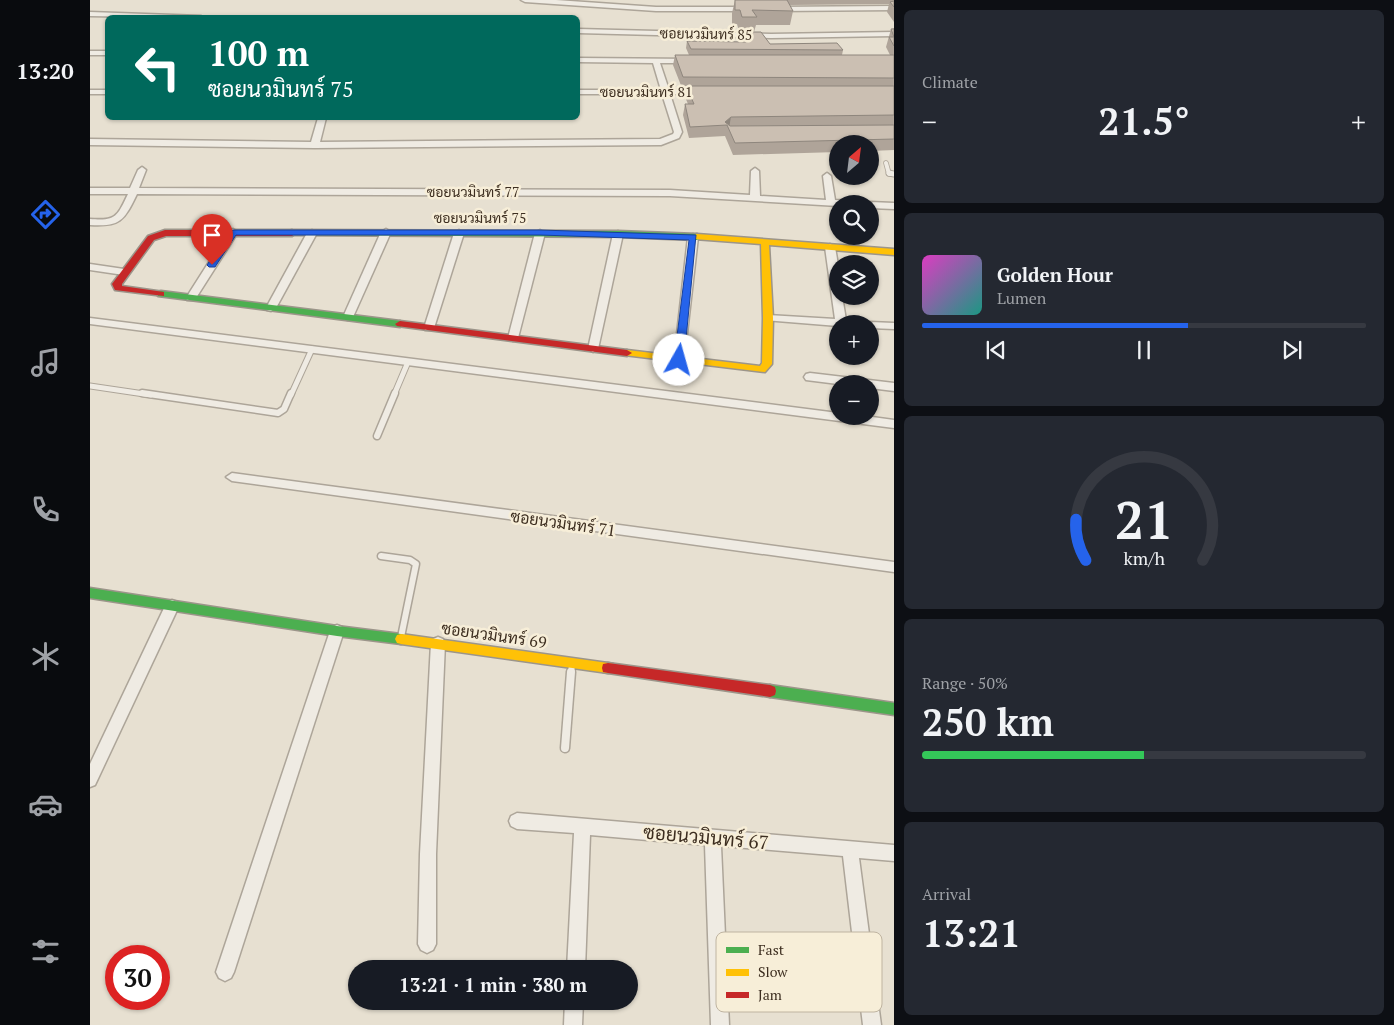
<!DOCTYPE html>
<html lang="en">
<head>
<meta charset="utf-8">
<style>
	body { margin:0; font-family:"PT Serif",Sarabun,serif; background:#242831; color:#f1f3f6; height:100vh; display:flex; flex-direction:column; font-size:19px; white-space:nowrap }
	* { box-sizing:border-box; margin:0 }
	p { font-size:16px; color:#9ea1a6 }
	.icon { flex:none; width:28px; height:28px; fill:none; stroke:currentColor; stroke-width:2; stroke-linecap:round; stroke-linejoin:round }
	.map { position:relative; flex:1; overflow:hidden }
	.details { display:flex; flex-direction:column; gap:10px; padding:10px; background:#0d0f14; width:500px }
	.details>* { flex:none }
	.hud { position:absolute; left:15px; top:15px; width:475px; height:105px; border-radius:8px; box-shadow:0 1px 4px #0004; background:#00695c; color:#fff; overflow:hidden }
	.needle { width:32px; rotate:28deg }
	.tools { position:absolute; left:739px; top:135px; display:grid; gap:10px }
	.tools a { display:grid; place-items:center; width:50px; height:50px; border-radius:50%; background:#171b24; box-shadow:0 1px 4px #0004; font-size:25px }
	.speed { position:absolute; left:15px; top:945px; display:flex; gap:10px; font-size:25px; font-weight:700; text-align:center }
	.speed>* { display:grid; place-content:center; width:65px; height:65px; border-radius:50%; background:#171b24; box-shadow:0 1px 4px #0004; line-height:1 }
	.speed .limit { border:8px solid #d22; background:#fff; color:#111 }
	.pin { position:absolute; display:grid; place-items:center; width:42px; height:42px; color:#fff; margin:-51px -21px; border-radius:50% 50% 50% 0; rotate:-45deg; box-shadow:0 0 5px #0007 }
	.pin .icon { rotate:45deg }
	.me { position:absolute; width:55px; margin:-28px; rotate:7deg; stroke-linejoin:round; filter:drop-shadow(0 0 4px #0008) }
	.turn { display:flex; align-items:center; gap:18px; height:105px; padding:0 20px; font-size:22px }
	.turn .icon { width:65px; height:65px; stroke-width:2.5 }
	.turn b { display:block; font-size:35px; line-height:42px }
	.big { font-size:38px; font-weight:700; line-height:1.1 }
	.details .widget { flex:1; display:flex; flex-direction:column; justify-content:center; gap:8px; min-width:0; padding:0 18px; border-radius:8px; background:#242831 }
	.details .dial { align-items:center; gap:0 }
	.dial svg { height:130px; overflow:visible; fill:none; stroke:#363941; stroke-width:7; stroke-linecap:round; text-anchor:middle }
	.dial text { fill:#f1f3f6; stroke:none }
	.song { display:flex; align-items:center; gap:15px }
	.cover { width:60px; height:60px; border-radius:8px; background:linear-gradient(135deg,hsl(310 70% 55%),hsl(170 70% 35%)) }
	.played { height:5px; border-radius:2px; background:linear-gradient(90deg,#2563eb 60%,#363941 60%) }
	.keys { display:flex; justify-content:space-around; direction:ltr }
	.heat { display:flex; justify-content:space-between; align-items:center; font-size:28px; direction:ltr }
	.charge { height:8px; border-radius:4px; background:linear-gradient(90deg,#34c759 50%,#363941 0) }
	.trip { position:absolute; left:258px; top:960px; width:290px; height:50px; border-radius:25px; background:#171b24; box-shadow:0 1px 4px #0004; font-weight:700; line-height:50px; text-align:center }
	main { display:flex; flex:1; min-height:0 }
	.tabs { display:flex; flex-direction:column; width:90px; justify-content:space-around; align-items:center; background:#090b0e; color:#9ea1a6 }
	.tabs .icon { width:35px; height:35px }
	.tabs .on { color:#2563eb }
	.tabs b { font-size:22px; color:#f1f3f6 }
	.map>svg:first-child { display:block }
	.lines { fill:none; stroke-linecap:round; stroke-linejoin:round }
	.lane-far3-casing { stroke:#ada599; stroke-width:5.5 }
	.lane-far2-casing { stroke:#ada599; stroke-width:7 }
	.lane-far1-casing { stroke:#ada599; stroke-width:9 }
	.lane-casing { stroke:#ada599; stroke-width:11 }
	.street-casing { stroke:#ada599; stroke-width:3 }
	.fast-casing { stroke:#9c958a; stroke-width:3 }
	.slow-casing { stroke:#9c958a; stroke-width:3 }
	.jam-casing { stroke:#9c958a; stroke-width:3 }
	.lane-far3 { stroke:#efebe3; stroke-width:4 }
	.lane-far2 { stroke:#efebe3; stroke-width:5 }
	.lane-far1 { stroke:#efebe3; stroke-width:6 }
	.lane { stroke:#efebe3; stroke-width:8 }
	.street { fill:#efebe3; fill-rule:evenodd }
	.fast { fill:#4caf50; fill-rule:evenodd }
	.slow { fill:#ffc107; fill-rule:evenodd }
	.jam { fill:#c62828; fill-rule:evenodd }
	.wall { fill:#afa499 }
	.shaded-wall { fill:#8e867d }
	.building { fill:#cbbfb2; stroke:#8e867d }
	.route { fill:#2563eb; stroke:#184099 }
	.labels { text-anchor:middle; stroke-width:5; stroke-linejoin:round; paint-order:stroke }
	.far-street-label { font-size:14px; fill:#3d2e20; stroke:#f7eed8 }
	.street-label { font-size:16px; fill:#3d2e20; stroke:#f7eed8 }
	.near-street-label { font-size:19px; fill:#3d2e20; stroke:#f7eed8 }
	.key { fill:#f7eed8; stroke:#bfb4a1; stroke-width:1 }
	.key-label { font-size:14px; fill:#3d2e20 }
</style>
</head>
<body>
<main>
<nav class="tabs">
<b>13:20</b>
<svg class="icon on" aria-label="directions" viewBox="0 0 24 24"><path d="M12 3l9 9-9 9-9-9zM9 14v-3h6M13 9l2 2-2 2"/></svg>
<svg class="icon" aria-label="music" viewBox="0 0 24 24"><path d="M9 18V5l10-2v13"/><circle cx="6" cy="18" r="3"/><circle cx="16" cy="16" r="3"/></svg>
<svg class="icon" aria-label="phone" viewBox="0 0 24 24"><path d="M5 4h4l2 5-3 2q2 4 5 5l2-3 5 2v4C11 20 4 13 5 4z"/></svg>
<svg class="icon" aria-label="climate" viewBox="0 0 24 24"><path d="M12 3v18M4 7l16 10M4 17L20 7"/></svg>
<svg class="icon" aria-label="car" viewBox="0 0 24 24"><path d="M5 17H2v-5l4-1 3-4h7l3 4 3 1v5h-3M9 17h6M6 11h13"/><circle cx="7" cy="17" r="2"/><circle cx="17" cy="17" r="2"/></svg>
<svg class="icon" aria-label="filters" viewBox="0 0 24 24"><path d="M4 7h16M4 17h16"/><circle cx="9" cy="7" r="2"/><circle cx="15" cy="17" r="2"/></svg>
</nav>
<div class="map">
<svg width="804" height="1025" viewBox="0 0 804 1025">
	<rect width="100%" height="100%" fill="#e7e0d1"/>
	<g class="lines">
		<g class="lane-far3-casing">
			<path id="lane-far3" d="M796,163L799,174H804"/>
		</g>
		<g class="lane-far2-casing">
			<g id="lane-far2">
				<path d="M799,173L804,174"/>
				<path d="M0,386L61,395"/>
				<path d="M201,395L222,349"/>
				<path d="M304,395L318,362"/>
			</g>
		</g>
		<g class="lane-far1-casing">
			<g id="lane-far1">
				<path d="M52,393L188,413L194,409L201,393"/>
				<path d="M287,436L305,393"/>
				<path d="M291,556L320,560L326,564L311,637"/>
				<path d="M481,673L482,665"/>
			</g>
		</g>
		<g class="lane-casing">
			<path id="lane" d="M475,748L481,672"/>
		</g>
		<g class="street-casing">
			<g id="street">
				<path d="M431,0H466L566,7H659L663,9L659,11H566L435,2Z"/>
				<path d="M804,6V10L687,11L683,9L687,7Z"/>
				<path d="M0,12L111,16L114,18L0,16Z"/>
				<path d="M488,29L681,34L804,32V36L681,38L488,33Z"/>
				<rect x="0" y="51" width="18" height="4"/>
				<path d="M488,58L603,59V63H570L579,90H612L616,92L612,94H580L592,132L589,138L571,145L225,148L0,145V139L221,142L228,118H236L230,142L570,139L583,134L584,132L572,94H488V90H571L563,63L488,62Z"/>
				<rect x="0" y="90" width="18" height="4"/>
				<path d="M52,167L56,170L49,188L580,190L660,195L661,171L665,168L669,171L670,196L736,200L733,176L737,173L741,176L745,200L765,201L769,204H748V206L580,196L47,194C34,221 30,227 0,225V219C26,221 27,217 38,194H0V188H40L48,170Z"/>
				<path d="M780,202L804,203V209L780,208V204H776Z"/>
				<path d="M143,229L148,232L106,298L105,300H97L96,298L138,232Z"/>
				<path d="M296,229L301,232L263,317L258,320L254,319L253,317L291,232Z"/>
				<path d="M222,230L227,233L186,308L181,311L177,310L176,308L217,233Z"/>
				<path d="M369,230L374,233L344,328L343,330H335L334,328L364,233Z"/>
				<path d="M450,230L455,233L428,338L423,341L418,338L445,233Z"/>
				<path d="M528,231L533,234L508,349L503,352L498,349L523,234Z"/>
				<path d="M603,234L608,237L594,360L589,364L584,360L598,237Z"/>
				<path d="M740,244L745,247L748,265V296H752L756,320L765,321L770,324H748V326L674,320V316L678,315L745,319L735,247Z"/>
				<path d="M0,264L34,269L39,272L34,275L0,270Z"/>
				<path d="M0,318L748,413V416H775L804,420V428L0,324Z"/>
				<path d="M780,322L804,323V329L780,328V324H776Z"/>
				<path d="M720,373L804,383V391L780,388V384H748L716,380L714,377L716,374Z"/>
				<path d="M142,473L804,562V572L142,481L136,477Z"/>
				<path d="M82,600L87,602L89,606L5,785L0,787V764L75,606L77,602Z"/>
				<path d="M247,625L252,627L254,631L144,972L141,978L135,981L129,978L126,972L240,631L242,627Z"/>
				<path d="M348,637L353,639L355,643L346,854V944L343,950L337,953L331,950L328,944L330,854L341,643L343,639Z"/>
				<path d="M427,813L804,845V861L769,858L791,1025H773L753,856L631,846L639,1025H621L615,845L500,835L495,969H477L484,833L427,829L421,826L419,821L421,816Z"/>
				<path d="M475,1001H493L492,1025H474Z"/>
			</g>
		</g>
		<g class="fast-casing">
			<g id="fast">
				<path d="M202,230L528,231L607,234L611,237L607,240L528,237L199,235V231Z"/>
				<path d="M71,291L310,321L315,324L310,327L68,296V292Z"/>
				<path d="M0,588L247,626L311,634L315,635L317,639L315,643L311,644L247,636L0,598Z"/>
				<path d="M680,685L804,703V715L680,697L675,695L674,691L675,687Z"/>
			</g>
		</g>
		<g class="slow-casing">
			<g id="slow">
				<path d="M607,234L804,249V255L679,245L683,318L682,364L675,372L534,355L532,353L534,351L537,350L670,366L672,363L673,318L671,244L604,239V235Z"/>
				<path d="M311,634L518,663L523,664L524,668L523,672L518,673L311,644L307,643L305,639L307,635Z"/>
			</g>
		</g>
		<g class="jam-casing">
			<g id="jam">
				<path d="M75,230H202L206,233L202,236H76L64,240L32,284V286L74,292V296L25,290L22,284L58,236Z"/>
				<path d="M310,321L537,350L542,353L537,356L307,326L305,324Z"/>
				<path d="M518,663L680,685L685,687L686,691L685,695L680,697L518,673L513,672L512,668L513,664Z"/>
			</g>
		</g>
		<use href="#lane-far3" class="lane-far3"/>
		<use href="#lane-far2" class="lane-far2"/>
		<use href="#lane-far1" class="lane-far1"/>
		<use href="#lane" class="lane"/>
		<use href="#street" class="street"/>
		<use href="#fast" class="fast"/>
		<use href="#slow" class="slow"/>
		<use href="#jam" class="jam"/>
	</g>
	<g class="wall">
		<path d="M645,0H804V22L797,12L799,4L699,5L703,11L700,25H666L664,32L649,31L647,24H642V13Z"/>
		<path d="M804,28V150L780,151V144H748V152L643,155L635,136L599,138L593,115L595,104H598L595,97L596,88H592L583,65L585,55H599L596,48L597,41L652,42L651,39L653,32L680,44L753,50L752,55H800L796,47L801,29Z"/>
	</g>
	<path class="shaded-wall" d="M641,117L639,128L635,122Z"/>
	<g class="building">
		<path d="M645,0H697L703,11L662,10L667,17H652L650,10H645Z"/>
		<path d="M804,1V7L800,2Z"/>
		<path d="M801,29H804V46L799,37H804Z"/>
		<path d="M653,32H671L680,44L747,43L753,50L601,49L597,41L656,42Z"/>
		<path d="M585,55H804V78L593,77Z"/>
		<path d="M596,86H804V115L641,117L635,122L640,126L804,125V139L645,143L637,125L600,127L595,104H604Z"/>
	</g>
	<path class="route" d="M143,230H450L606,235L594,360L589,363L584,360L599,240L450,235H146L125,267H119L117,265L139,232Z"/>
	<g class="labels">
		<g class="far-street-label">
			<text transform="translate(616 34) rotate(1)" y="5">ซอยนวมินทร์ 85</text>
			<text x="556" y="97">ซอยนวมินทร์ 81</text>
			<text x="383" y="197">ซอยนวมินทร์ 77</text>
			<text x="390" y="223">ซอยนวมินทร์ 75</text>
		</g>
		<g class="street-label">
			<text transform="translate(473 523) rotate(8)" y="6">ซอยนวมินทร์ 71</text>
			<text transform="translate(404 635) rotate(8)" y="6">ซอยนวมินทร์ 69</text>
		</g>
		<g class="near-street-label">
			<text transform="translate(616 837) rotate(5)" y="7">ซอยนวมินทร์ 67</text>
		</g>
	</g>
	<rect x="626" y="932" width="166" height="80" rx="8" class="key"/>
	<rect x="636" y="947" width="23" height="6" fill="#4caf50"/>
	<rect x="636" y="969" width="23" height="7" fill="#ffc107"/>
	<rect x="636" y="992" width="23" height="6" fill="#c62828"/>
	<g class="key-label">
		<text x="668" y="955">Fast</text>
		<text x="668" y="977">Slow</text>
		<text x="668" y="1000">Jam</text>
	</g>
</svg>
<div class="tools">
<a><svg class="needle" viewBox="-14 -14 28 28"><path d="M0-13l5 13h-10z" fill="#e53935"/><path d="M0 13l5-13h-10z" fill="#9ea1a6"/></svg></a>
<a><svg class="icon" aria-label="search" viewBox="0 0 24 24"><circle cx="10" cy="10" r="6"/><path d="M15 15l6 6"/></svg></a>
<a><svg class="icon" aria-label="layers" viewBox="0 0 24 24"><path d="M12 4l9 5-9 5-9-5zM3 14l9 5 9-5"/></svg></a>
<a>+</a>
<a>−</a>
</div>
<div class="speed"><div class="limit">30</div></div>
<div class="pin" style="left:122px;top:265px;background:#d93025"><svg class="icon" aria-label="arrive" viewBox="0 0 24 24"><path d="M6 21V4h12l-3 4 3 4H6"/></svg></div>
<svg class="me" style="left:589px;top:360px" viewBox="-20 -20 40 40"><circle r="19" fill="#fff"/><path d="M0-13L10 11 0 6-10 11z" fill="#2563eb"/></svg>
<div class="trip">13:21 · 1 min · 380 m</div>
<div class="hud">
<div class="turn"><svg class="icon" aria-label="left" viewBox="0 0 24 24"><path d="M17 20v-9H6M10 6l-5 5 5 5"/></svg><div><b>100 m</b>ซอยนวมินทร์ 75</div></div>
</div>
</div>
<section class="details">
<div class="widget"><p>Climate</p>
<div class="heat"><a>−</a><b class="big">21.5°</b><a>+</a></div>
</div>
<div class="widget">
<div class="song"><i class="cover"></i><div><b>Golden Hour</b><p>Lumen</p></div></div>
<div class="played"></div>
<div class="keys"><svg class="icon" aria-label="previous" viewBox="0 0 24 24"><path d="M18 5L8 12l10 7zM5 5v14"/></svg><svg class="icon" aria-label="pause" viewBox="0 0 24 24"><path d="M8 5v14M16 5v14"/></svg><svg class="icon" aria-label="next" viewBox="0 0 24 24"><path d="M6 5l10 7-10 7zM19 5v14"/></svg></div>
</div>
<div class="widget dial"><svg viewBox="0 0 100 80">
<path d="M14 69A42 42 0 1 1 86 69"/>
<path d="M14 69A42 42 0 0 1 8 44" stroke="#2563eb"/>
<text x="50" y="56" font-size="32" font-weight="700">21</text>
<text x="50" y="72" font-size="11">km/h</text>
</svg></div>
<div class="widget"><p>Range · 50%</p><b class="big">250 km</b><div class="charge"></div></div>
<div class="widget"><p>Arrival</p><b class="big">13:21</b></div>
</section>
</main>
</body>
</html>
